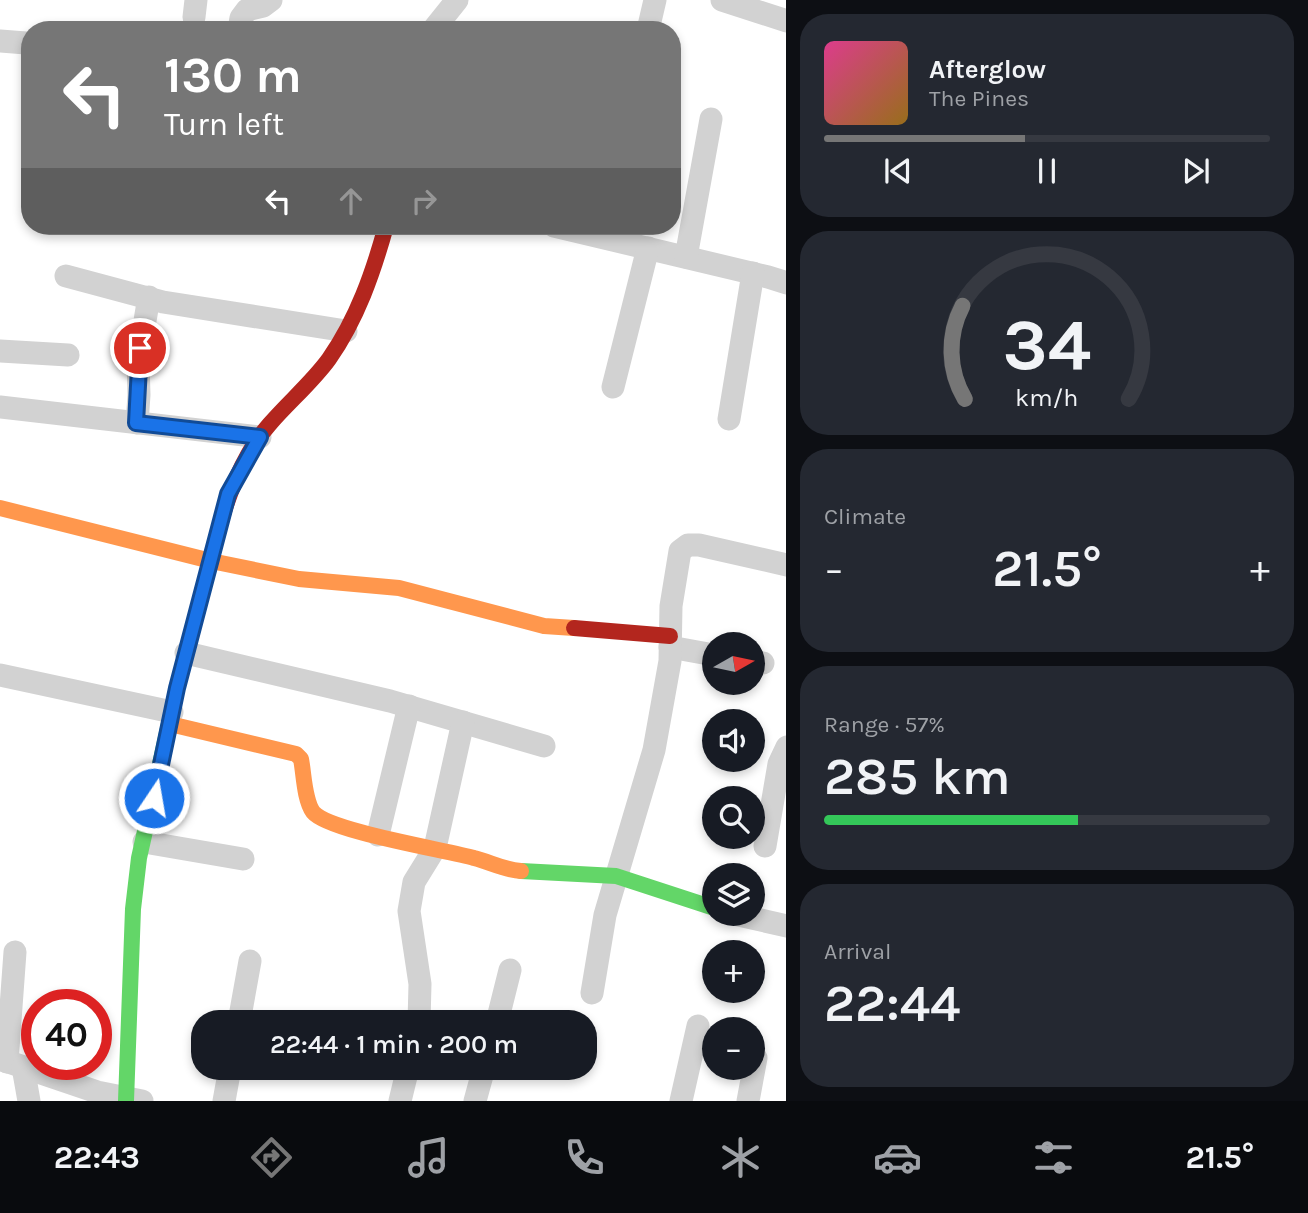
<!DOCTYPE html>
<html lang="en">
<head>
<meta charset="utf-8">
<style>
	body { margin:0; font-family:Karla,sans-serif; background:#242831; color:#f1f3f6; height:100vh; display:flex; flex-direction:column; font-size:26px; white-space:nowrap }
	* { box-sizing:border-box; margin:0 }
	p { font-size:23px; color:#9ea1a6 }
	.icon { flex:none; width:38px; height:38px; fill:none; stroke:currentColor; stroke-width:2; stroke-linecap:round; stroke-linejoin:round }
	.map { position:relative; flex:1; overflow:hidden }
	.drawer { display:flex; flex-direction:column; gap:14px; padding:14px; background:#0d0f14; width:522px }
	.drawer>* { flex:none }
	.top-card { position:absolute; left:21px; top:21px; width:660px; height:214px; border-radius:28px; box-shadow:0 4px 10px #0003; background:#767676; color:#fff; overflow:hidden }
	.needle { width:46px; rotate:81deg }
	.buttons { position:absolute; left:702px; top:632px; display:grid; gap:14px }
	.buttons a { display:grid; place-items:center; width:63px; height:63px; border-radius:50%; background:#171b24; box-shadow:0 4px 10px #0003; font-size:35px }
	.speed { position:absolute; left:21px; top:989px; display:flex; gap:14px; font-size:35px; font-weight:700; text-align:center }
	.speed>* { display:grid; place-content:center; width:91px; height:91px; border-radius:50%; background:#171b24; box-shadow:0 4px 10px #0003; line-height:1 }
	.speed .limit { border:10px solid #d22; background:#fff; color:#111 }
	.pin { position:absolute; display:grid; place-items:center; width:60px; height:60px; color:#fff; margin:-30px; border:4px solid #fff; border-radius:50%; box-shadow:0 2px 7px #0007 }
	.me { position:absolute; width:77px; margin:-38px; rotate:12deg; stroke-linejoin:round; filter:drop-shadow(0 0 5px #0008) }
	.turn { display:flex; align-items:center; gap:24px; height:147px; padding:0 28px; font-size:32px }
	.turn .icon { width:91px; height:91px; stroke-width:2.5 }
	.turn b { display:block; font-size:49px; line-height:60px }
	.lanes { display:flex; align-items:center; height:66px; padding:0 28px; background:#0003; justify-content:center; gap:35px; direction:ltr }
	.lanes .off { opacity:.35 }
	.big { font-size:52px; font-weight:600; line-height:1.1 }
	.drawer .tile { flex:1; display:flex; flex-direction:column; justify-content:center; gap:10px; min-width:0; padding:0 24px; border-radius:28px; background:#242831 }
	.drawer .dial { align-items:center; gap:0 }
	.dial svg { height:182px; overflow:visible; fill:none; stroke:#363941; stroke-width:7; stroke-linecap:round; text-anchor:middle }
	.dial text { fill:#f1f3f6; stroke:none }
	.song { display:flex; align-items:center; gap:21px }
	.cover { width:84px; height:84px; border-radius:10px; background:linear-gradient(135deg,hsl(330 70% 55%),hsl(40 70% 35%)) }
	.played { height:7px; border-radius:4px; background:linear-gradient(90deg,#767676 45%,#363941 45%) }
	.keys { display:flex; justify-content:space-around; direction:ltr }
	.heat { display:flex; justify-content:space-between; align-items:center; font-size:38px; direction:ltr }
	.charge { height:10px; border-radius:5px; background:linear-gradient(90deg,#34c759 57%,#363941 0) }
	.trip { position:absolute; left:191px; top:1010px; width:406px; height:70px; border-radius:28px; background:#171b24; box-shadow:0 4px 10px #0003; font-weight:600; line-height:70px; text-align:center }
	.menu { display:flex; height:112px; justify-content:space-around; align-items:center; background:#090b0e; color:#9ea1a6 }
	.menu .icon { width:49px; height:49px }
	.menu .active { color:#767676 }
	.menu b { font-size:32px; color:#f1f3f6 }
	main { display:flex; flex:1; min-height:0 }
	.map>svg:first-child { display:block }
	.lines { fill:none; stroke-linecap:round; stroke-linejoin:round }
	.street { stroke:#d2d2d2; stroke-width:23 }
	.fast { stroke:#63d668; stroke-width:16 }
	.slow { stroke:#ff974d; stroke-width:16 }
	.jam { stroke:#b3261e; stroke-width:16 }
	.route-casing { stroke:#114b97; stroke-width:18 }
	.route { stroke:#1a73e8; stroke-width:12 }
</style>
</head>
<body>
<main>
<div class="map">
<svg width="787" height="1101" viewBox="0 0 787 1101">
	<rect width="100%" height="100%" fill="#fff"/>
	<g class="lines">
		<g class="street">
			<path d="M722,0L787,21"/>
			<path d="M194,17L196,0"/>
			<path d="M239,30L241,18L247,10L263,6L271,0"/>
			<path d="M433,30L457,0"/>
			<path d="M648,30L655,0"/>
			<path d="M0,41L26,43L30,46"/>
			<path d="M554,226L768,277L787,283"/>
			<path d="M686,257L711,119"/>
			<path d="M66,276L163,302L346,331"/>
			<path d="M0,351L68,355"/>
			<path d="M613,387L648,248"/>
			<path d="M0,407L260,437"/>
			<path d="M729,419L753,273"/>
			<path d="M137,423L139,395L138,362L149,297"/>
			<path d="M670,647L714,655"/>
			<path d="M186,653L390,701L544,746"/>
			<path d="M752,661L763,663"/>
			<path d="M0,675L172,712"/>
			<path d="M378,835L409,706"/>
			<path d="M144,842L243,859"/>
			<path d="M765,846L779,764L787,747"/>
			<path d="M734,914L787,926"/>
			<path d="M592,993L605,915L654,750L670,661L671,606L680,551L688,545H699L787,565"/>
			<path d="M239,1022L250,961"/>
			<path d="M419,1022L420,984L409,911L414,882L435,848L463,722"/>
			<path d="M497,1022L510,970"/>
			<path d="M0,1059L97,1092L142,1101"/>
			<path d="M7,1062L15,952"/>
			<path d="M23,1067L29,1101"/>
			<path d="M224,1101L230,1068"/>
			<path d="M400,1101L408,1068"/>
			<path d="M475,1101L484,1068"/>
			<path d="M681,1101L698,1026"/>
			<path d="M748,1101L756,1058"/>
		</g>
		<g class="fast">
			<path d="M521,871L616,876L714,908"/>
			<path d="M126,1101L133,909L139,858L177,688L210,564"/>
		</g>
		<g class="slow">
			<path d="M0,508L211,561L299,579L399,588L544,626L574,628"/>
			<path d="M170,724L296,754L301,759C304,774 304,799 313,812C328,831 445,850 474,858C490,862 504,870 521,871"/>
		</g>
		<g class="jam">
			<path d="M210,564C220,523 228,490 249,453C269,417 305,392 329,359C357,319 373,273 386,226"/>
			<path d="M574,628L670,636"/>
		</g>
	</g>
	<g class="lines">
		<g class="route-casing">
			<path id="route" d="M140,348L136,423L260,437L228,494L177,688L154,798"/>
		</g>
		<use href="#route" class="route"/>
	</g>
</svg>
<div class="buttons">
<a><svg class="needle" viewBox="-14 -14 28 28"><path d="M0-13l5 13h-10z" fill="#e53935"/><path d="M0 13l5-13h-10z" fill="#9ea1a6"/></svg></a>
<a><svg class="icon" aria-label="sound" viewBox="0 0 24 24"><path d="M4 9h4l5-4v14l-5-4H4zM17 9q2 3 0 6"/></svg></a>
<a><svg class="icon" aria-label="search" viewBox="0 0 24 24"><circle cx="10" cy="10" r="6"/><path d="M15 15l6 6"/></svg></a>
<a><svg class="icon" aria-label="layers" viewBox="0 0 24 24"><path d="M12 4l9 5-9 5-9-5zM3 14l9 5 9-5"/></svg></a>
<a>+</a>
<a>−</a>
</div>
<div class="speed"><div class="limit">40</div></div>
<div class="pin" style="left:140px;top:348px;background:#d93025"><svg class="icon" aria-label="arrive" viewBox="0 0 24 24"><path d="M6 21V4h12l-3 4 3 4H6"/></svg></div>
<svg class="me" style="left:154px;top:798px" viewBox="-20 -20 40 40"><circle r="17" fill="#1a73e8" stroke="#fff" stroke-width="3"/><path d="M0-11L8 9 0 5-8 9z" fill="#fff"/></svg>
<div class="trip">22:44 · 1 min · 200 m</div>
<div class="top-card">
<div class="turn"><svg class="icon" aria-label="left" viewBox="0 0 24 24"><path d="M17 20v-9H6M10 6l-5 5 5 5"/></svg><div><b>130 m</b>Turn left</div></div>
<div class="lanes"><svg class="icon" aria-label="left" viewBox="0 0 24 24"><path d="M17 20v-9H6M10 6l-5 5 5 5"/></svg><svg class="icon off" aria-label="ahead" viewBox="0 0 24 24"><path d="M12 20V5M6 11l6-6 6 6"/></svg><svg class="icon off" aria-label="right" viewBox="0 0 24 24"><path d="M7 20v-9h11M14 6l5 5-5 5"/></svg></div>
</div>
</div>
<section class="drawer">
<div class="tile">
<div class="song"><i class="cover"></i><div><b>Afterglow</b><p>The Pines</p></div></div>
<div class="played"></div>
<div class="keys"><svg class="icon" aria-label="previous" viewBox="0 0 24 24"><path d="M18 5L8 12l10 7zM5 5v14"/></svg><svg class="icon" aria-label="pause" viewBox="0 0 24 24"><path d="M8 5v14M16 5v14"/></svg><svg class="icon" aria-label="next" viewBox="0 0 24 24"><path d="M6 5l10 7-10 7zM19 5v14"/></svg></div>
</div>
<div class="tile dial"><svg viewBox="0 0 100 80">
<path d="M14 69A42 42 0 1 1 86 69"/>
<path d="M14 69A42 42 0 0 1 13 28" stroke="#767676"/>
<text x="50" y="56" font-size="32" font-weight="700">34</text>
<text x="50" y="72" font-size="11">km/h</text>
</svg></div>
<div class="tile"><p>Climate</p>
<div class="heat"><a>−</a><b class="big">21.5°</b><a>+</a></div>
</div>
<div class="tile"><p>Range · 57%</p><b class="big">285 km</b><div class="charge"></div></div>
<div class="tile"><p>Arrival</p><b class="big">22:44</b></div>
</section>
</main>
<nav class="menu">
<b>22:43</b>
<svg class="icon active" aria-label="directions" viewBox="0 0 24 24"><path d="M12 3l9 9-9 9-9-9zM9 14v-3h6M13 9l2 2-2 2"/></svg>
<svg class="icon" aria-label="music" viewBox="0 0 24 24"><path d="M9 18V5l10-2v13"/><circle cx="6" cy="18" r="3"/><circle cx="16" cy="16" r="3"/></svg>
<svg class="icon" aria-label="phone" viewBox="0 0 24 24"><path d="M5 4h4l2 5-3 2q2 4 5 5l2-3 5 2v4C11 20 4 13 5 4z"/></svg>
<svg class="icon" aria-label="climate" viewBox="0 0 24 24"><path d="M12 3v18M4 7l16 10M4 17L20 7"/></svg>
<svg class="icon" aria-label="car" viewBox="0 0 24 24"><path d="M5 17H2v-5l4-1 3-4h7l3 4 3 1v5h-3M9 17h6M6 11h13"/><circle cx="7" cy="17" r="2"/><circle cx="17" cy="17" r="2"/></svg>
<svg class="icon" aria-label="filters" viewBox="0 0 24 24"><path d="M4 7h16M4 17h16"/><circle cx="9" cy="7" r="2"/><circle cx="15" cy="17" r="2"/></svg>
<b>21.5°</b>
</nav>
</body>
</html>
